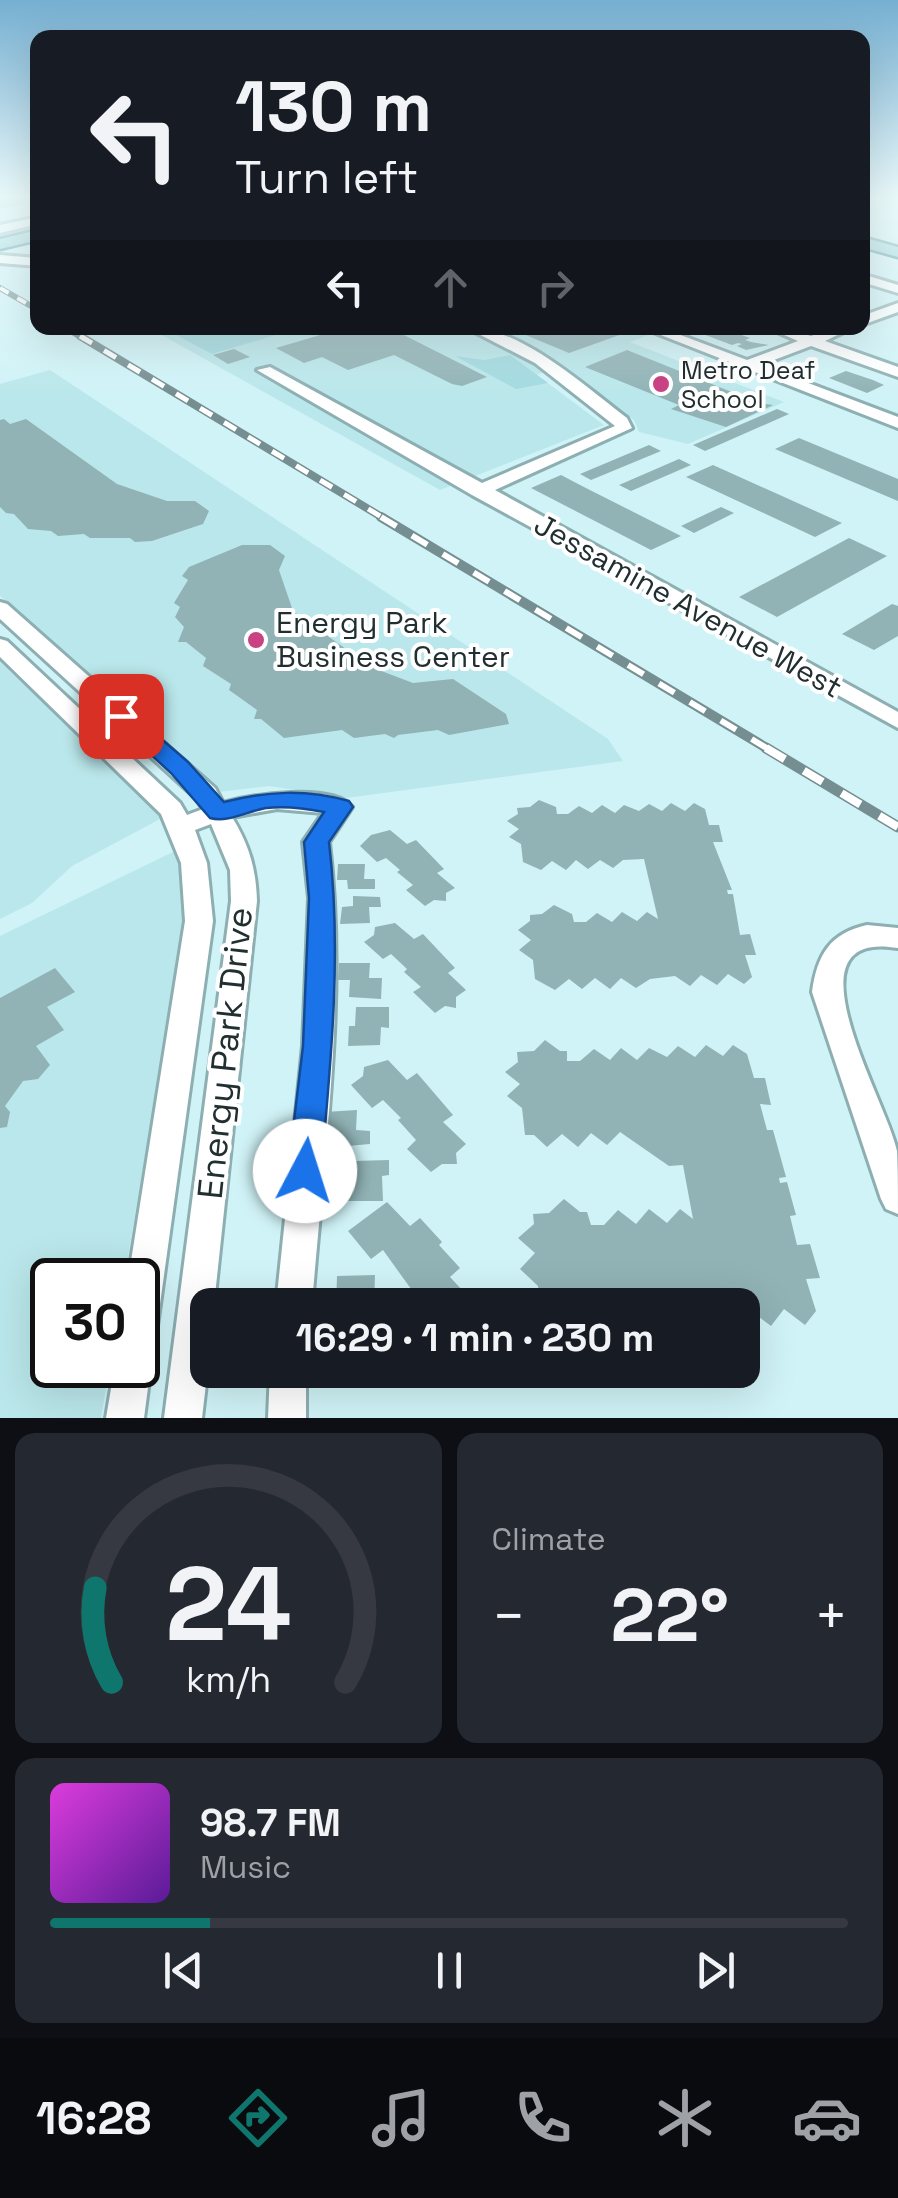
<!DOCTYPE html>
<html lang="en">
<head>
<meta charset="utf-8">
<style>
	body { margin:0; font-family:"Space Grotesk",sans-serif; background:#242831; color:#f1f3f6; height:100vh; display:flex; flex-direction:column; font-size:38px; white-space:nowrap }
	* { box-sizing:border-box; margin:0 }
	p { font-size:32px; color:#9ea1a6 }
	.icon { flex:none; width:55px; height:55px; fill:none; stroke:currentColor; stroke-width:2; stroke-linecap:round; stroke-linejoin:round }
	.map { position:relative; height:1418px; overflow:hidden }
	.details { display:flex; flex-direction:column; gap:15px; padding:15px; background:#0d0f14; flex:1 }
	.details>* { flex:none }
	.top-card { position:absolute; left:30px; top:30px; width:840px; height:305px; border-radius:20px; box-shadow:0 10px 40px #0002; background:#171b24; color:#f1f3f6; overflow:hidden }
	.speed { position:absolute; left:30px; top:1258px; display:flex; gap:20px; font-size:50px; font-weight:700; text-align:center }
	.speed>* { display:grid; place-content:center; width:130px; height:130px; border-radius:50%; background:#171b24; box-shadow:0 10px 40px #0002; line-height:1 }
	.speed .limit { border:5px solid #111; border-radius:15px; background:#fff; color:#111 }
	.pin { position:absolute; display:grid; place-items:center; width:85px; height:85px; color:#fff; margin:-42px; border-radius:20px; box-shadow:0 5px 15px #0006 }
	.me { position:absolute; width:110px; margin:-55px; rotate:5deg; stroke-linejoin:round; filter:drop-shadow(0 0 8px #0008) }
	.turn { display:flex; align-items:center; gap:35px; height:210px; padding:0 40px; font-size:45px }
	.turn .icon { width:130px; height:130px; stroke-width:2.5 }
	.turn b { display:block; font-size:70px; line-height:85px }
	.lanes { display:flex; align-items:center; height:95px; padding:0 40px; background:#0003; justify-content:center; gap:50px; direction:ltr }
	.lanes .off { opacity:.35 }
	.big { font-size:75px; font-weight:800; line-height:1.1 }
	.details .card { flex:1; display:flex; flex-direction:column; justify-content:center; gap:15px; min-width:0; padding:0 35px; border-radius:20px; background:#242831 }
	.details .dial { align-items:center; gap:0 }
	.dial svg { height:260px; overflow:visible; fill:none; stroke:#363941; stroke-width:7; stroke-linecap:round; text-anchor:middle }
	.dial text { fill:#f1f3f6; stroke:none }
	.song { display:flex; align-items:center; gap:30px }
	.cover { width:120px; height:120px; border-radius:15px; background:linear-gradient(135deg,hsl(300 70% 55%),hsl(270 70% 35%)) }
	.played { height:10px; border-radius:5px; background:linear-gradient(90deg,#0f766e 20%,#363941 20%) }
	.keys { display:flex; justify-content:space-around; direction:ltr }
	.heat { display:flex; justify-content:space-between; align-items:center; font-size:55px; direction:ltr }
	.details .tiles { flex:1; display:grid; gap:15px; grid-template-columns:1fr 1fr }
	.card:last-child { grid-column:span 2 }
	.trip { position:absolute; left:190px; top:1288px; width:570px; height:100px; border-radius:20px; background:#171b24; box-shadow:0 10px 40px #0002; font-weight:800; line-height:100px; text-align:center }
	.tabs { display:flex; height:160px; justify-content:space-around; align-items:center; background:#090b0e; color:#9ea1a6 }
	.tabs .icon { width:70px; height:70px }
	.tabs .current { color:#0f766e }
	.tabs b { font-size:45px; color:#f1f3f6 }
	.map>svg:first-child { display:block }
	.built { fill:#bae7eb }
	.green { fill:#a2dae0 }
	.building { fill:#91b3b6 }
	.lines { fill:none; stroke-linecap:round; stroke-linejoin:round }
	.minor-casing { stroke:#8dafb2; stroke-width:6 }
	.major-casing { stroke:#2c8087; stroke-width:5 }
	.minor { fill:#fff; fill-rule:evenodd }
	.major { fill:#84cdd3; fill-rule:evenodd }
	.rail-far3-casing { stroke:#758e91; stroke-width:6 }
	.rail-far2-casing { stroke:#758e91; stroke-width:8 }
	.rail-far1-casing { stroke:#758e91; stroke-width:10 }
	.rail-casing { stroke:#758e91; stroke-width:11 }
	.rail-far3 { stroke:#fff; stroke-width:4; stroke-dasharray:10; stroke-linecap:butt }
	.rail-far2 { stroke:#fff; stroke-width:5; stroke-dasharray:14; stroke-linecap:butt }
	.rail-far1 { stroke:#fff; stroke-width:6; stroke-dasharray:18; stroke-linecap:butt }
	.rail { stroke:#fff; stroke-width:8; stroke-dasharray:22; stroke-linecap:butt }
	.route { fill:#1a73e8; stroke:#114b97; stroke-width:2.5 }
	.poi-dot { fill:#c84284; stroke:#fff; stroke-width:4 }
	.labels { text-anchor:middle; stroke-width:8; stroke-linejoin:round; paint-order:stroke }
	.far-poi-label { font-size:25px; fill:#212f31; stroke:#fff; text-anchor:start }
	.street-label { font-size:30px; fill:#212f31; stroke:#fff }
	.poi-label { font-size:30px; fill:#212f31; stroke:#fff; text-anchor:start }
	.near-street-label { font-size:35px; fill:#212f31; stroke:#fff }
</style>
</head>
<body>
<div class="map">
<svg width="898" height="1418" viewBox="0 0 898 1418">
	<rect width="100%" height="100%" fill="#d0f3f7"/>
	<g class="built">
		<path d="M149,328H628L648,335L630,342L784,402L688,444L639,432L634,420L560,365L537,375L604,425L440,490Z"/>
		<path d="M50,370L608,739L623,761L346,798L269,786L218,792L0,596V384Z"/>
		<path d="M0,662L153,805L160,819L72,866L32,903L0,919Z"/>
		<path d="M179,849L188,900L124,1280H52V1365H110L101,1418H0V936Z"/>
	</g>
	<g class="green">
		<path d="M163,328H299L212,354Z"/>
		<path d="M510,355L548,383L516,389L455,356L485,360Z"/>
	</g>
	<g class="building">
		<path d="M0,196H38V201L0,209Z"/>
		<path d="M344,328H390L487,377L462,386L452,384L394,355L348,370L322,357L304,363L276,348Z"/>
		<path d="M509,328H617L628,332L569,353Z"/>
		<path d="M687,328H722L750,338L745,340L751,342L769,345L746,350L737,346L742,344L738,343L732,345Z"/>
		<path d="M234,349L250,357L228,364L213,355Z"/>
		<path d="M627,350L759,403L773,405L726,427L671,409L679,405L585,367Z"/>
		<path d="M846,371L873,380L884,385L867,393L829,378Z"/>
		<path d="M777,409L789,414L705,451L693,445Z"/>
		<path d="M4,419L10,424L26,419L117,484L167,501H195L209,511L203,524L152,541L135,542L130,538H90L84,534L58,536L51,531L28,529L14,514L6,513L0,507V420Z"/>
		<path d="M799,438L898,479V501L775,449Z"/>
		<path d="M649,445L661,451L591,480L580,474Z"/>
		<path d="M679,459L691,465L631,491L619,485Z"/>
		<path d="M713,465L842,523L815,537L686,477Z"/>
		<path d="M561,475L582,486L681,536L651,550L531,488Z"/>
		<path d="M721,507L734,513L694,533L681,526Z"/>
		<path d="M849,538L887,556L777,617L739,597Z"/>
		<path d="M242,545H270L285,556L279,570L293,611L371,667L413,683L453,679L506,714L509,724L449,735L438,730L398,735L394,738L385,734L354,738L342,730L284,738L261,719H254L257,710L229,690L231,684L203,666L206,658L186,642H178L184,627L175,617L180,607L174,603L188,580L182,576L189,567Z"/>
		<path d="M892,604L898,606V636L874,650L842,634Z"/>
		<path d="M539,800L556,807L557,814H568L579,806L592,813L602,805L615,813L624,805L639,811L649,804L662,811L671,803L685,811L694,803L705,809L709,825H719L723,842H713L732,890H727L728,894H733L740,935L750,934L756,955H745L752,977L744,984L728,974L717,985L701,975L690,986L675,976L650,979L636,988L621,978L610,989L595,978L582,989L569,979L555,990L535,979L533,960L519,950L531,940L518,930L530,921V915L542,914L554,905L572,914L574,922H586L597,913L612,922L622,912L637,921L647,912L658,919L644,859L623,860L613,868L600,860L588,869L576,860L566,870L552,861L541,870L523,862L521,844L509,837L519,829L507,821L518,814L517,808L530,807Z"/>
		<path d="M390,830L407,844L416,840L444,869L437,873L455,888L446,893V901L434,900L425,906L406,890L413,885L397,872L400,870L386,858L377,862L360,846L371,835Z"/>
		<path d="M338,864H365L364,879H375V889H348L347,880H337Z"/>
		<path d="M353,896L380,897L381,907H369L370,923L340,924L342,907L353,906Z"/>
		<path d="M395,923L414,939L423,934L455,968L448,973L466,990L456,997V1008L445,1006L435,1013L413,992L421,987L404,972L407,969L391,954L383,959L364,942L374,935L375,927Z"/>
		<path d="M339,963H370L369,978H382L381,999L349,997L350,980H338Z"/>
		<path d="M55,968L75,992L47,1007L64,1030L36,1046L50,1065L38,1079L23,1081L5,1106L10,1112L7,1127L0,1128V998Z"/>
		<path d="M356,1007H389V1028L381,1027L380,1045L348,1046L349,1026H355Z"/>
		<path d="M545,1040L560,1051H567V1061H580L594,1049L610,1060L621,1048L637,1060L649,1048L667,1057L678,1046L695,1057L706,1045L723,1056L733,1045L747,1054L754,1078H765L771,1105L760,1104L767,1130H773L786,1177L779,1178L780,1183L787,1182L796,1215L790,1216L797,1245L810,1244L820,1278L806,1279L816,1311L805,1325L784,1309L771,1326L751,1311L742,1323V1305H540L538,1286L520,1269L535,1253L518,1238L534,1224L533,1214L549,1213L564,1199L580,1212H587L591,1225H604L618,1210L636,1224L649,1209L667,1223L680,1209L693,1219L683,1165L669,1166L620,1132L607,1145L591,1133L578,1147L562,1134L547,1147L534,1135H525L522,1108L507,1096L520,1084L505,1072L518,1062L517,1052L534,1051Z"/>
		<path d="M388,1060L407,1080L417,1073L453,1115L443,1122L466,1144L456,1153L457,1164H442L431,1172L407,1149L416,1140L398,1120L401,1118L383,1100L372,1108L351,1085L363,1076L364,1067Z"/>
		<path d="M357,1110L356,1130L370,1131V1144L337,1147V1132H325V1112Z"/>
		<path d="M389,1160V1175L382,1176L383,1201H346L347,1175H354V1161Z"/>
		<path d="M387,1202L410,1226L420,1218L442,1242L439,1245L460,1268L450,1277L476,1305H413L419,1300L383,1250L371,1259L348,1231Z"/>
		<path d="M375,1275L374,1305H336L337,1276Z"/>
		<path d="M357,1370H398L397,1377H357Z"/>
	</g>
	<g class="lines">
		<g class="minor-casing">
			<g id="minor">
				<path d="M38,217V224L0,233V225Z"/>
				<path d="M0,255L38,258V266L0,263Z"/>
				<path d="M862,274L898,285V293L862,282Z"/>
				<path d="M898,303V312L862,325V316Z"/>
				<path d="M467,328C518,325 587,388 627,418L632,428L495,490L898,712V728L472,495L257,370L270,367L482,483L615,426L535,363Z"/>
				<path d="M643,328H662L747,360L798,341L768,328H787L811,336L833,328H852L825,341L898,367V377L811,346L761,365L898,417V428Z"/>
				<path d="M0,602L7,604L215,788L223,803C252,795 332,783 352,807L329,842C347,995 324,1152 312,1305H276L303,1046L309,898L303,842L323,813L277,809L232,817C249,845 256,868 257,901L214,1305H208V1367L202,1418H164L231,901L230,870L211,824L195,830L207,863L213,921L156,1333L151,1345L140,1350L146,1352L151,1365L144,1418H106L115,1365H138V1280H128L185,921L181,863L161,814L0,657V639L7,641L180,803L187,815L203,809L197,799L0,619Z"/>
				<path d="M867,925L898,928V948C781,928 887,1101 897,1151C898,1170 898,1194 898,1214L886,1209L881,1199L812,992C817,955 830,933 867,925Z"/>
				<path d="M270,1370H306V1418H268Z"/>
			</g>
		</g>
		<g class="major-casing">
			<g id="major">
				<path d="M38,230V240L0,249V239Z"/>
				<path d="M862,237L898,247V257L862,247Z"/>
			</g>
		</g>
		<use href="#minor" class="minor"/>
		<use href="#major" class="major"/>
		<g class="rail-far3-casing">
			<g id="rail-far3">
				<path d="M0,288L38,310"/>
				<path d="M66,328L84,339"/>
			</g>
		</g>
		<g class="rail-far2-casing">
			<path id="rail-far2" d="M80,336L385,519"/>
		</g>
		<g class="rail-far1-casing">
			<path id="rail-far1" d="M381,517L770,750"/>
		</g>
		<g class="rail-casing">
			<path id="rail" d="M766,748L898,827"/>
		</g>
		<use href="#rail-far3" class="rail-far3"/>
		<use href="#rail-far2" class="rail-far2"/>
		<use href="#rail-far1" class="rail-far1"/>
		<use href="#rail" class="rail"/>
	</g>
	<linearGradient id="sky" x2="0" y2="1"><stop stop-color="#75afd1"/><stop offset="0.5" stop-color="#eafafb"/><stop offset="1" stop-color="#eafafb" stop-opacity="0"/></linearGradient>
	<rect width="898" height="394" fill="url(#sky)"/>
	<path class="route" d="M121,709L129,711L188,762L224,802C268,791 305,789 349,801L353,807L329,842C342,952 331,1062 321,1171L316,1181L305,1185L293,1181L288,1171L303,1046L309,898L304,842L324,812C304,808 286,806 266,808C248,811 228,823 210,818L171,773L113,720L109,716Z"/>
	<g class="poi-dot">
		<circle cx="661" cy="384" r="10"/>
		<circle cx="256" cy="640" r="10"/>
	</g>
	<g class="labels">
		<g class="far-poi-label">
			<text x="681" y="379">Metro Deaf<tspan x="681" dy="29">School</tspan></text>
		</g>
		<g class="street-label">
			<text transform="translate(688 606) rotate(29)" y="10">Jessamine Avenue West</text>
		</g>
		<g class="poi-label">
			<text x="276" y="633">Energy Park<tspan x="276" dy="34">Business Center</tspan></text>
		</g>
		<g class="near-street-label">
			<text transform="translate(225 1053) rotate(-84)" y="12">Energy Park Drive</text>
		</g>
	</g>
</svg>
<div class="speed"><div class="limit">30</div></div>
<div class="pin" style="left:121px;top:716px;background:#d93025"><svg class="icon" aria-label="arrive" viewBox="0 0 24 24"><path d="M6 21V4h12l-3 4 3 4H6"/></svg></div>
<svg class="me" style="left:305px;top:1171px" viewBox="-20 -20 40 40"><circle r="19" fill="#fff"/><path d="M0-13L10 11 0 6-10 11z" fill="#1a73e8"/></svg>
<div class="trip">16:29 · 1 min · 230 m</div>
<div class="top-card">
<div class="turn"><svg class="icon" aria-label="left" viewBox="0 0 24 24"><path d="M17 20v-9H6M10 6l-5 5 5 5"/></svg><div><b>130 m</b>Turn left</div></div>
<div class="lanes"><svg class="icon" aria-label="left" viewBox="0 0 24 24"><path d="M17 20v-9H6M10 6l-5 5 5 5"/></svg><svg class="icon off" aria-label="ahead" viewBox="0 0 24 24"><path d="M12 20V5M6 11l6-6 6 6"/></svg><svg class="icon off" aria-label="right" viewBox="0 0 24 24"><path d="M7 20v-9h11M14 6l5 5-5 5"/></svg></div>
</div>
</div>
<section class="details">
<div class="tiles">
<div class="card dial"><svg viewBox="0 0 100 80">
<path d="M14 69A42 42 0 1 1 86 69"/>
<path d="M14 69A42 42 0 0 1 9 40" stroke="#0f766e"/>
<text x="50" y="56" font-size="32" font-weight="700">24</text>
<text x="50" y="72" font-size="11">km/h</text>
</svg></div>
<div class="card"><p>Climate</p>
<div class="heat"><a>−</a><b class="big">22°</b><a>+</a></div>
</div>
<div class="card">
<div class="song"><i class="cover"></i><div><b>98.7 FM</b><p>Music</p></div></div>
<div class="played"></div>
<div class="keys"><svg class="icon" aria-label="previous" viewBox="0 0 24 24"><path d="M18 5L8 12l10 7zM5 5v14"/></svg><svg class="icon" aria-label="pause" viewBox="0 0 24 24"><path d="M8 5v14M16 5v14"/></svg><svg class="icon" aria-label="next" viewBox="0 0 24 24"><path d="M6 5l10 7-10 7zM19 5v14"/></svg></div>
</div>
</div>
</section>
<nav class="tabs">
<b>16:28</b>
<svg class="icon current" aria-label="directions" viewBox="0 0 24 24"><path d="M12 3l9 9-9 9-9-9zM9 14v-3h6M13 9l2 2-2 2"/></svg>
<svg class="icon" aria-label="music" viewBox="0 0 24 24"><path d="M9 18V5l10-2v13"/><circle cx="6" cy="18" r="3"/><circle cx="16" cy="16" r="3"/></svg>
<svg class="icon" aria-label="phone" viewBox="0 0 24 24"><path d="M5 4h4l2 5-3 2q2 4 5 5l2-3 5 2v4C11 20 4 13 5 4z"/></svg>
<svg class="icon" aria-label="climate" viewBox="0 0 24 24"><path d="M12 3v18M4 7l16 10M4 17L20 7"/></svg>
<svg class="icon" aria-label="car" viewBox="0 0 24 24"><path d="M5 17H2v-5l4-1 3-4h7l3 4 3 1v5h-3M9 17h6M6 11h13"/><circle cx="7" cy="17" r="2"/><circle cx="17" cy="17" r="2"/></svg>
</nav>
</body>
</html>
